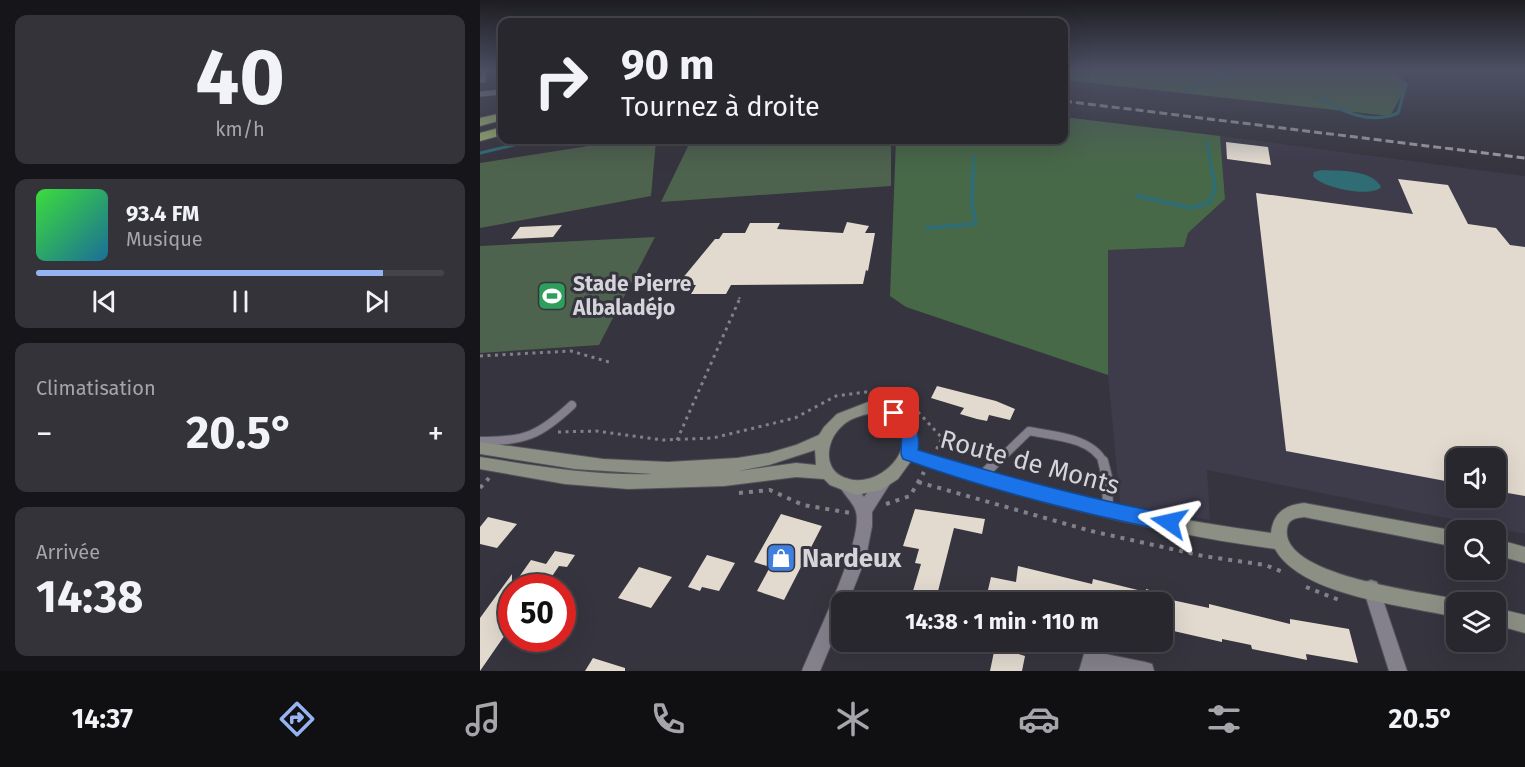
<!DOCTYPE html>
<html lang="fr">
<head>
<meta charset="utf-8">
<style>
	body { margin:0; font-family:"Fira Sans",sans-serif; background:#34333a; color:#f1f3f6; height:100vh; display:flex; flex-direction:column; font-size:22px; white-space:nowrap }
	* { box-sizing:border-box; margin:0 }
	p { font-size:20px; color:#a5a5aa }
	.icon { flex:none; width:33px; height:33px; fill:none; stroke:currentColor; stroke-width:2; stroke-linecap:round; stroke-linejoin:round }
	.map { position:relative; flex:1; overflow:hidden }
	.drawer { display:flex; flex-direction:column; gap:15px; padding:15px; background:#161519; width:480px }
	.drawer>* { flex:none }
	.top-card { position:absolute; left:18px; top:18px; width:570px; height:126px; border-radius:12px; box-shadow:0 6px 24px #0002,0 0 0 2px #44444a; background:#28272e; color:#f1f3f6; overflow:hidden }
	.controls { position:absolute; left:966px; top:448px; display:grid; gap:12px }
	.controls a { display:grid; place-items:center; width:60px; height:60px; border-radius:12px; background:#28272e; box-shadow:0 6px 24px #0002,0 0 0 2px #44444a; font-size:30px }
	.speed { position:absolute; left:18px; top:574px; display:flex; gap:12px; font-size:30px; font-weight:700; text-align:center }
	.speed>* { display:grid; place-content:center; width:78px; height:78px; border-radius:50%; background:#28272e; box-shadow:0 6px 24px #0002,0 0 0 2px #44444a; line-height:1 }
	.speed .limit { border:9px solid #d22; background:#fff; color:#111 }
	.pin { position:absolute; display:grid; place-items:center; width:51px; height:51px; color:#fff; margin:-26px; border-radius:12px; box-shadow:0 3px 9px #0006 }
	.me { position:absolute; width:66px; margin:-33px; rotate:281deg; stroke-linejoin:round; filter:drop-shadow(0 0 4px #0008) }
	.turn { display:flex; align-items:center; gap:21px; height:126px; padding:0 24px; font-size:27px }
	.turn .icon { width:78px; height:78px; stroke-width:2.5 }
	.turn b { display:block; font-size:42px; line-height:51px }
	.big { font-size:45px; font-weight:700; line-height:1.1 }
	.drawer .tile { flex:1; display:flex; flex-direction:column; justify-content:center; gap:9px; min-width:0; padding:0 21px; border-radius:12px; background:#34333a }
	.drawer .dial { align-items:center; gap:0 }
	.dial b { font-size:78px; line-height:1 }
	.song { display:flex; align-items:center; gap:18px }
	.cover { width:72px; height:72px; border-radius:9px; background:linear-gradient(135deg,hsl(120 70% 55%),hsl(200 70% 35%)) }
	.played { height:6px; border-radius:3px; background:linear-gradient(90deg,#95b2f1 85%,#44444a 85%) }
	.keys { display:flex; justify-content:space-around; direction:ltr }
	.heat { display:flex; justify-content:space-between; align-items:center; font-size:33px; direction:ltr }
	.trip { position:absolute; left:351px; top:592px; width:342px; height:60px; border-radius:12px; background:#28272e; box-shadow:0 6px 24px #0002,0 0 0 2px #44444a; font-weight:700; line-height:60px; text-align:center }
	.tab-bar { display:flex; height:96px; justify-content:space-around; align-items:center; background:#101012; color:#a5a5aa }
	.tab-bar .icon { width:42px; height:42px }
	.tab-bar .active { color:#95b2f1 }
	.tab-bar b { font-size:27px; color:#f1f3f6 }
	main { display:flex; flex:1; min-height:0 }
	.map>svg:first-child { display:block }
	.built { fill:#3e3b4b; fill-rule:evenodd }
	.green { fill:#4e634e }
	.forest { fill:#486948 }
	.water { fill:#2f6c74 }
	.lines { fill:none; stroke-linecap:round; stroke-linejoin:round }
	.stream-far1 { stroke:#2f6c74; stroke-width:3 }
	.stream { stroke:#2f6c74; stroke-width:4 }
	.building { fill:#e2dacf }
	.lane-far2-casing { stroke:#54525b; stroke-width:6 }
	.lane-far1-casing { stroke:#54525b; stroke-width:10 }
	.lane-casing { stroke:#54525b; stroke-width:12 }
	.street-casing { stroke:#54525b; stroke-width:2 }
	.secondary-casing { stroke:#54525b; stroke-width:2 }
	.highway-casing { stroke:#54525b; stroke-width:2 }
	.path-far2 { stroke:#828189; stroke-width:2; stroke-dasharray:2 3; stroke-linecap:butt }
	.path-far1 { stroke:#828189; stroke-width:3; stroke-dasharray:3 4.5; stroke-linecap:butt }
	.path { stroke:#828189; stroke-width:4; stroke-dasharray:4 6; stroke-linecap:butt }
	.lane-far2 { stroke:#84818d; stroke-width:5 }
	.lane-far1 { stroke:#84818d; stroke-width:8 }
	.lane { stroke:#84818d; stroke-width:10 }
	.street { fill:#84818d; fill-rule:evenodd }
	.secondary { fill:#8c8f84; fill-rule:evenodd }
	.highway { fill:#9daf6f; fill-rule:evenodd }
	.rail { stroke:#9c9aa2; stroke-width:3; stroke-dasharray:8 4; stroke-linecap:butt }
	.route { fill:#1a73e8; stroke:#114b97; stroke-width:1.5 }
	.labels { text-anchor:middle; stroke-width:6; stroke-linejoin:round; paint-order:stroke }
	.poi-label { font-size:21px; font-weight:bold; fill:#d5d4da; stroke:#36343e; text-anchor:start }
	.near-street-label { font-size:26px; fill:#d5d4da; stroke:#36343e }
	.near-poi-label { font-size:26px; font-weight:bold; fill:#d5d4da; stroke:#36343e; text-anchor:start }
</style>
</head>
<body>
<main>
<section class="drawer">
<div class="tile dial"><b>40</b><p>km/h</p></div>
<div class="tile">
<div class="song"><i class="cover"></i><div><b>93.4 FM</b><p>Musique</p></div></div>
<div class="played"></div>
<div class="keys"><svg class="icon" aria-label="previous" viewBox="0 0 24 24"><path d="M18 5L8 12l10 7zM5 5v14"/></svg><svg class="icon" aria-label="pause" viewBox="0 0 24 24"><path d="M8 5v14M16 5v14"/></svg><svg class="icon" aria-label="next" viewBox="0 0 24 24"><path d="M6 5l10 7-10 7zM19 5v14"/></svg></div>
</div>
<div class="tile"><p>Climatisation</p>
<div class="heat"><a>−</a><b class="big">20.5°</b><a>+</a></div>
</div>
<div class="tile"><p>Arrivée</p><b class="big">14:38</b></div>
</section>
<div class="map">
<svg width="1045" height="671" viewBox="0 0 1045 671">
	<rect width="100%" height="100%" fill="#36343e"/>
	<path class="built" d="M740,136L1045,176V534L727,470L730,520L640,504L628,375V250L704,247L708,233L745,199ZM976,459H1016V498H976Z"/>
	<g class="green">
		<path d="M147,140H176L171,196L0,228V163Z"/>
		<path d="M211,140H411V186L181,202Z"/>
		<path d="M175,237L119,345L0,353V246Z"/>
	</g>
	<g class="forest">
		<path d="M584,70H907L928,84L910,116L584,80Z"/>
		<path d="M584,117L740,136L745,199L708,233L704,247L628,250V375L426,307L410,296L416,140H584Z"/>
	</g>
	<path class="water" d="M841,170C859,171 892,169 901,187C892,198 841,188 833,176L834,172Z"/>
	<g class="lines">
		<g class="stream-far1">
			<path d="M706,92L765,70"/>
			<path d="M839,98C863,112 890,125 918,113L926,85L917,76L901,70"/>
			<path d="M727,142L732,171"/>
			<path d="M0,153L55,140"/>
			<path d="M493,171L494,156"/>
		</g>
		<g class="stream">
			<path d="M657,196L711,208L730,202L735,189L732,170"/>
			<path d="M447,228L496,224L492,206L493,170"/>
		</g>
	</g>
	<g class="building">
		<path d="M746,142L788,147L791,165L747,159Z"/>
		<path d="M918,179L968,185L988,224L1016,228L1030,245L1045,247V496L1016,491V459H976V483L806,451L776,193L933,214Z"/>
		<path d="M367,222L389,226L385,233H395L388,271L386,270L383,284L251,285L246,294H211L216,285H197L235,239H239L243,233H265L270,223H300L297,229L363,233Z"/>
		<path d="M82,225L73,237L31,239L40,227Z"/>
		<path d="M457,386L516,401L535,409L530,420L509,415L507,421L497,419L480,414L484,408L451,398Z"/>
		<path d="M435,509L505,519L502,534L474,528L455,603L430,601L441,564L435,563L439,549L423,546Z"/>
		<path d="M301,514L342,526L304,600L277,591L290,567L274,562Z"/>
		<path d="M8,517L37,524L17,548L0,544V527Z"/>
		<path d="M75,551L95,555L87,567L79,566L64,588H32V615L21,631L27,632L0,671V618L32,574V587L51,560L66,564Z"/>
		<path d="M227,555L255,563L239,591L222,587L220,591L208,587Z"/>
		<path d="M538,566L612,584L613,579L666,592V589L692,597V600L729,608V604L810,624V619L869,629L878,663L826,654L827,660L772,649L771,645L742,639V642L689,630L690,603H556L533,598L532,603H505L511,577L536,582Z"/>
		<path d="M159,567L192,577L171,608L138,598Z"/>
		<path d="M515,647L545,656L542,671H510Z"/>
		<path d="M113,658L145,668V671H105Z"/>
	</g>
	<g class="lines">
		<g class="lane-far2-casing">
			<g id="lane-far2">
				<path d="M0,80H3L4,70"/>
				<path d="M0,94L22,92"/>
			</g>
		</g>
		<g class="lane-far1-casing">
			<g id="lane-far1">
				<path d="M0,441C44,442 60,435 92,405"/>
				<path d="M516,463L549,431C573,436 612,437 624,463"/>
			</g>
		</g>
		<g class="lane-casing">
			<g id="lane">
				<path d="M623,461L627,477L628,511"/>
				<path d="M501,477L517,461"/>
			</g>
		</g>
		<g class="street-casing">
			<g id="street">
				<path d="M406,472L411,474L413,479L392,512V526L386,557L368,603H362V618L340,671H322C334,641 384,540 376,512C374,503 363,494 359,485L361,480L366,478L371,480L384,497L401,474Z"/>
				<path d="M891,580L897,582L899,588L927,671H909L883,588L885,582Z"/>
				<path d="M610,651L665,662L672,664L674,671H599L604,654Z"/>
			</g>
		</g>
		<g class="secondary-casing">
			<g id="secondary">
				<path d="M388,402C397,404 408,405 417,409C432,416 440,434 435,450C551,489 670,517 791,533C793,513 805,505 824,503L976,531V547L824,517C816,518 808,519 807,529C800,576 944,592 976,599L983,603H976V617C927,606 821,596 795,549C671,532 550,502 431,461L418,479L401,490L376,495L350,485L344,479L316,477L244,486L148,489L85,484L0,469V457C57,466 115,476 173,474L95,469L0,454V442L123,459L188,462L257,458L289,453L316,445L339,435L344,427L357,414ZM388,414C395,415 405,415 410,419C447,440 398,496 361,476C343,466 347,441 360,428C367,420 378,416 388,414ZM335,450L336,465L316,463L258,471L289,465Z"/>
				<path d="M1016,539L1045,547V563L1016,555Z"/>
				<path d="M1016,608L1045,615V633L1016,625Z"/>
			</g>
		</g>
		<g class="highway-casing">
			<g id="highway">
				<path d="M22,113V120L0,126V118Z"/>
				<path d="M22,127V135L0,141V133Z"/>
			</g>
		</g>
		<path class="path-far2" d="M259,299L261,295"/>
		<g class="path-far1">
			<path d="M0,356L91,351L129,362"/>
			<path d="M78,432L116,431L183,440L233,438L315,418L356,396L386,392L416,395L429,402L462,438L456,450"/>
			<path d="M197,440L260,298"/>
		</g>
		<g class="path">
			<path d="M438,482L611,531L723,556L785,565L803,572"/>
			<path d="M0,488L9,478"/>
			<path d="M259,493L290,490L323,505L371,513"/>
			<path d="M406,504L430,496L444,472"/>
			<path d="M826,587L859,600"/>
		</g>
		<use href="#lane-far2" class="lane-far2"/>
		<use href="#lane-far1" class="lane-far1"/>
		<use href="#lane" class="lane"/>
		<use href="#street" class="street"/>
		<use href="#secondary" class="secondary"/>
		<use href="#highway" class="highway"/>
		<path class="rail" d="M584,101L1045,158"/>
	</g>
	<linearGradient id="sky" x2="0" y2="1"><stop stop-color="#1e1d22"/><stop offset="0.43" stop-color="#4c5063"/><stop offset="1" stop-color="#4c5063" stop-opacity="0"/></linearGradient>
	<rect width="1045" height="164" fill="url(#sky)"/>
	<path class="route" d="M414,406C431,412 441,432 438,450C521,475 603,498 689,514L695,516L698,522L695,528L689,531C599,513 509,490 423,459L421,454L422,432L406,413Z"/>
	<defs>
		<g id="stadium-square" transform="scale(1.5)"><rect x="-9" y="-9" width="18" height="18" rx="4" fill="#2e9e5b" stroke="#36343e"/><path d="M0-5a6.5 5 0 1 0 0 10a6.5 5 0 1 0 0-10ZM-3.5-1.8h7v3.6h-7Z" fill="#fff"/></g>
		<g id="shop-square" transform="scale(1.5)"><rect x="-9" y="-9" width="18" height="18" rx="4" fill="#3f7fe0" stroke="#36343e"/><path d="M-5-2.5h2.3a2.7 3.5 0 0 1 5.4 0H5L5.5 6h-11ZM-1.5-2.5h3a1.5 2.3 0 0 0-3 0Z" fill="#fff"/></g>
	</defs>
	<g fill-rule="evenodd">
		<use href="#stadium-square" x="72" y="296"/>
		<use href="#shop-square" x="301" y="558"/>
	</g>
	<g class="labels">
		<g class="poi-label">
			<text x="93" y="291">Stade Pierre<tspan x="93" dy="24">Albaladéjo</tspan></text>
		</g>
		<g class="near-street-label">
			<text transform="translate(550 462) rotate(15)" y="9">Route de Monts</text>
		</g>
		<g class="near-poi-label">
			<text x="322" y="567">Nardeux</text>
		</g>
	</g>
</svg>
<div class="controls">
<a><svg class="icon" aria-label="sound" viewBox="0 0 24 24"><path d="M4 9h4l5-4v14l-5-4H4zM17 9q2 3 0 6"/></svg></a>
<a><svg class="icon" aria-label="search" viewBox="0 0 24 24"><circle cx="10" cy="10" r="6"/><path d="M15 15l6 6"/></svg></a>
<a><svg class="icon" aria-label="layers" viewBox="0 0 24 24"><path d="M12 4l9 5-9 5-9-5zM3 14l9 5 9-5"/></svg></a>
</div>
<div class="speed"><div class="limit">50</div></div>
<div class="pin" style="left:414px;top:413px;background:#d93025"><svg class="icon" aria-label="arrive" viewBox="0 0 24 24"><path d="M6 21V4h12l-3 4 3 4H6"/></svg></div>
<svg class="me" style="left:689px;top:522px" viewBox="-20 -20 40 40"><path d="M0-17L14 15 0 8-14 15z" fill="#1a73e8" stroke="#fff" stroke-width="4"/></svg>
<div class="trip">14:38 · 1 min · 110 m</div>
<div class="top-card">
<div class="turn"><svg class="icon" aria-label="right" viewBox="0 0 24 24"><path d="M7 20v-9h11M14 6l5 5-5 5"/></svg><div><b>90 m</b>Tournez à droite</div></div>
</div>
</div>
</main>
<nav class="tab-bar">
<b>14:37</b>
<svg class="icon active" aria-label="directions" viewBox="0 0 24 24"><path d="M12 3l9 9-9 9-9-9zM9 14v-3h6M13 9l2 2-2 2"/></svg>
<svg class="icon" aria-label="music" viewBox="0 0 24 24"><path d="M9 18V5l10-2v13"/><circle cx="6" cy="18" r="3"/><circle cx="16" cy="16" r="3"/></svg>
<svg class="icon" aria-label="phone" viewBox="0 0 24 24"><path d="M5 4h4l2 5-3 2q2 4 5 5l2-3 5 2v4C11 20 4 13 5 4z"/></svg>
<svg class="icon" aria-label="climate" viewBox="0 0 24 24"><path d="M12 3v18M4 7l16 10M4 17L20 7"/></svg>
<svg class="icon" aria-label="car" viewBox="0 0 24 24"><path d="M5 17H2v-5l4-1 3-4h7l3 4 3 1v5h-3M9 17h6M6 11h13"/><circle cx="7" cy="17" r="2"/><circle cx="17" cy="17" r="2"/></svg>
<svg class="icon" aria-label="filters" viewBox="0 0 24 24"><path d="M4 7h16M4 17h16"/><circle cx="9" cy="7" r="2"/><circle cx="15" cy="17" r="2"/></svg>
<b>20.5°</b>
</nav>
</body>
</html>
